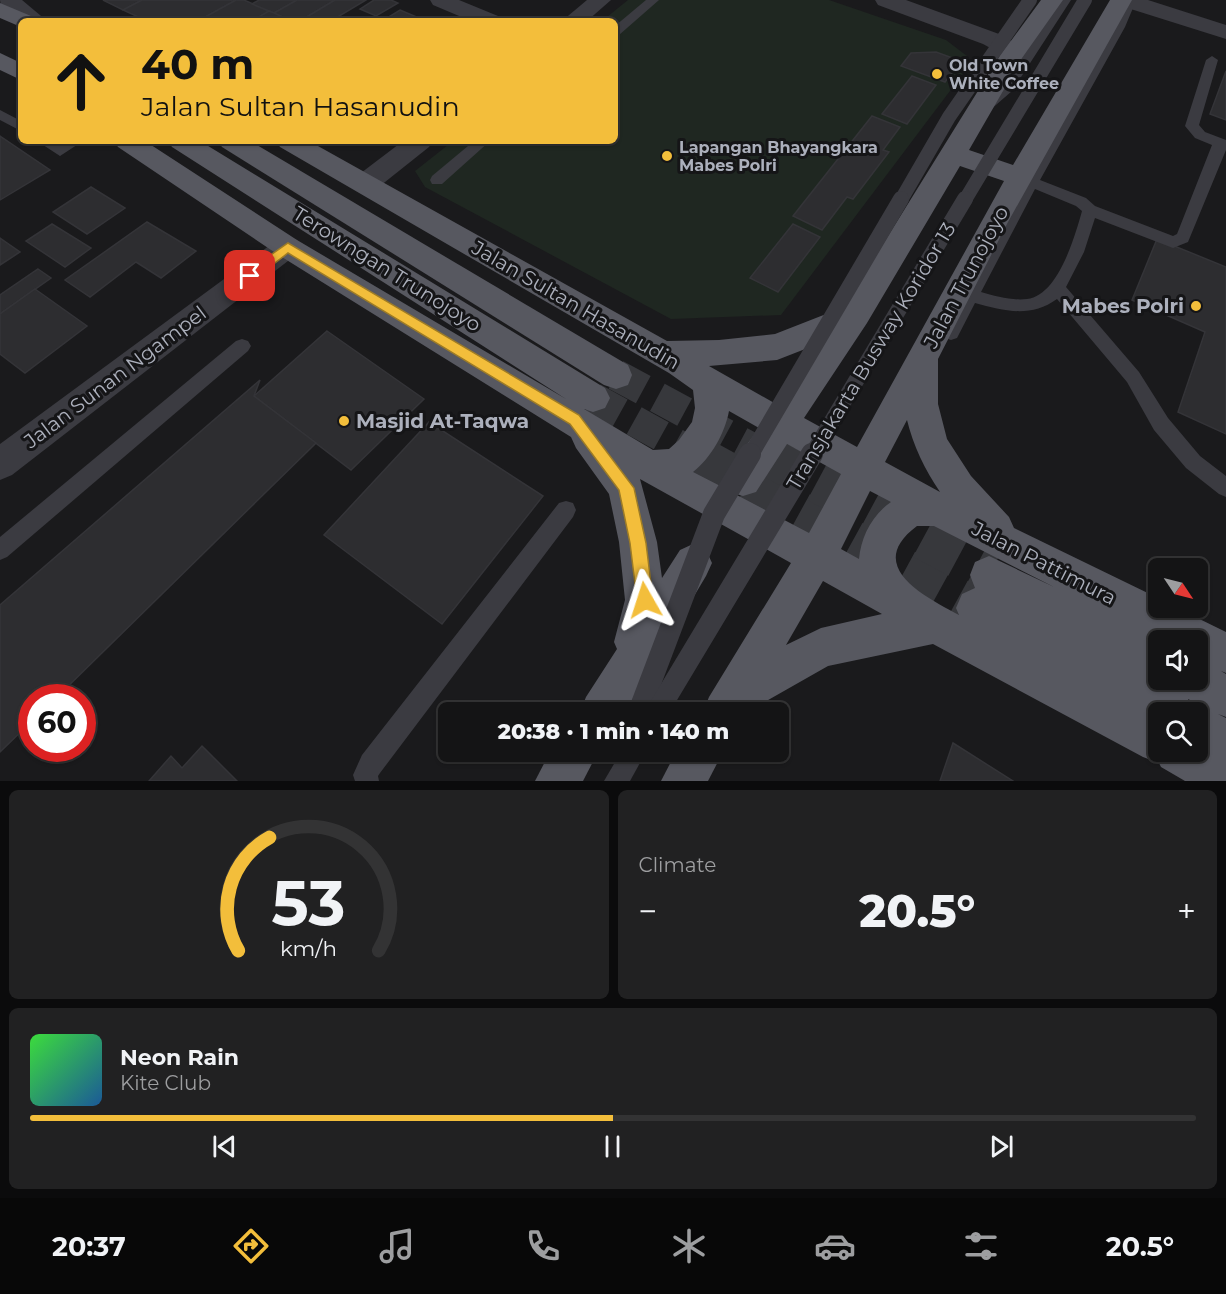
<!DOCTYPE html>
<html lang="en">
<head>
<meta charset="utf-8">
<style>
	body { margin:0; font-family:Montserrat,sans-serif; background:#212122; color:#f1f3f6; height:100vh; display:flex; flex-direction:column; font-size:22px; white-space:nowrap }
	* { box-sizing:border-box; margin:0 }
	p { font-size:20px; color:#9d9ea0 }
	.icon { flex:none; width:33px; height:33px; fill:none; stroke:currentColor; stroke-width:2; stroke-linecap:round; stroke-linejoin:round }
	.map { position:relative; height:781px; overflow:hidden }
	.side { display:flex; flex-direction:column; gap:9px; padding:9px; background:#0b0b0c; flex:1 }
	.side>* { flex:none }
	.guide { position:absolute; left:18px; top:18px; width:600px; height:126px; border-radius:9px; box-shadow:0 2px 4px #0004,0 0 0 2px #333334; background:#f3be3b; color:#111; overflow:hidden }
	.needle { width:39px; rotate:125deg }
	.tools { position:absolute; left:1148px; top:558px; display:grid; gap:12px }
	.tools a { display:grid; place-items:center; width:60px; height:60px; border-radius:9px; background:#141415; box-shadow:0 2px 4px #0004,0 0 0 2px #333334; font-size:30px }
	.speed { position:absolute; left:18px; top:684px; display:flex; gap:12px; font-size:30px; font-weight:700; text-align:center }
	.speed>* { display:grid; place-content:center; width:78px; height:78px; border-radius:50%; background:#141415; box-shadow:0 2px 4px #0004,0 0 0 2px #333334; line-height:1 }
	.speed .limit { border:9px solid #d22; background:#fff; color:#111 }
	.pin { position:absolute; display:grid; place-items:center; width:51px; height:51px; color:#fff; margin:-26px; border-radius:12px; box-shadow:0 3px 9px #0006 }
	.me { position:absolute; width:66px; margin:-33px; rotate:354deg; stroke-linejoin:round; filter:drop-shadow(0 0 4px #0008) }
	.turn { display:flex; align-items:center; gap:21px; height:126px; padding:0 24px; font-size:27px }
	.turn .icon { width:78px; height:78px; stroke-width:2.5 }
	.turn b { display:block; font-size:42px; line-height:51px }
	.big { font-size:45px; font-weight:800; line-height:1.1 }
	.side .tile { flex:1; display:flex; flex-direction:column; justify-content:center; gap:9px; min-width:0; padding:0 21px; border-radius:9px; background:#212122 }
	.side .dial { align-items:center; gap:0 }
	.dial svg { height:156px; overflow:visible; fill:none; stroke:#333334; stroke-width:7; stroke-linecap:round; text-anchor:middle }
	.dial text { fill:#f1f3f6; stroke:none }
	.song { display:flex; align-items:center; gap:18px }
	.cover { width:72px; height:72px; border-radius:9px; background:linear-gradient(135deg,hsl(120 70% 55%),hsl(210 70% 35%)) }
	.played { height:6px; border-radius:3px; background:linear-gradient(90deg,#f3be3b 50%,#333334 50%) }
	.keys { display:flex; justify-content:space-around; direction:ltr }
	.heat { display:flex; justify-content:space-between; align-items:center; font-size:33px; direction:ltr }
	.side .tiles { flex:1; display:grid; gap:9px; grid-template-columns:1fr 1fr }
	.tile:last-child { grid-column:span 2 }
	.trip { position:absolute; left:438px; top:702px; width:351px; height:60px; border-radius:9px; background:#141415; box-shadow:0 2px 4px #0004,0 0 0 2px #333334; font-weight:800; line-height:60px; text-align:center }
	.dock { display:flex; height:96px; justify-content:space-around; align-items:center; background:#080808; color:#9d9ea0 }
	.dock .icon { width:42px; height:42px }
	.dock .selected { color:#f3be3b }
	.dock b { font-size:27px; color:#f1f3f6 }
	.map>svg:first-child { display:block }
	.green { fill:#1f2721 }
	.building { fill:#2d2d30; stroke:#343438; stroke-width:1.5 }
	.lines { fill:none; stroke-linecap:round; stroke-linejoin:round }
	.primary-tunnel-far1 { stroke:#37383c; stroke-width:31; stroke-dasharray:31 16; stroke-linecap:butt }
	.primary-tunnel { stroke:#37383c; stroke-width:40; stroke-dasharray:40 20; stroke-linecap:butt }
	.service { fill:#3b3b41; fill-rule:evenodd }
	.minor { fill:#3b3b41; fill-rule:evenodd }
	.primary { fill:#575860; fill-rule:evenodd }
	.service-bridge-far2 { stroke:#3b3b41; stroke-width:14 }
	.service-bridge-far1 { stroke:#3b3b41; stroke-width:16 }
	.service-bridge { stroke:#3b3b41; stroke-width:22 }
	.route { fill:#f3be3b; stroke:#9e7c26; stroke-width:1.5 }
	.poi-dot { fill:#f3be3b; stroke:#151517; stroke-width:2 }
	.labels { text-anchor:middle; stroke-width:6; stroke-linejoin:round; paint-order:stroke }
	.far-poi-label { font-size:16px; font-weight:bold; fill:#acb0bc; stroke:#151517; text-anchor:start }
	.street-label { font-size:20px; fill:#acb0bc; stroke:#151517 }
	.poi-label { font-size:20px; font-weight:bold; fill:#acb0bc; stroke:#151517; text-anchor:end }
</style>
</head>
<body>
<div class="map">
<svg width="1226" height="781" viewBox="0 0 1226 781">
	<rect width="100%" height="100%" fill="#1a1a1c"/>
	<path class="green" d="M628,0H829L946,40L967,56L968,67L781,315L671,319L425,187L415,171L453,141H615V21H602Z"/>
	<g class="building">
		<path d="M103,0H142L123,10Z"/>
		<path d="M142,0H236L198,21H147L123,10Z"/>
		<path d="M236,0H244L269,11L252,21H198Z"/>
		<path d="M259,0H297L274,13L252,4Z"/>
		<path d="M297,0H335L300,21H291L274,13Z"/>
		<path d="M335,0H366L331,21H300Z"/>
		<path d="M374,0H391L398,3L376,16L360,9Z"/>
		<path d="M400,10L426,21H382Z"/>
		<path d="M269,11L274,13L291,21H252Z"/>
		<path d="M936,52L961,61L945,82L901,66L911,53Z"/>
		<path d="M1226,71V120L1210,114Z"/>
		<path d="M912,76L936,85L907,124L882,114Z"/>
		<path d="M872,116L900,127L883,150L889,152L853,199L847,197L822,230L793,216Z"/>
		<path d="M0,136L50,170L0,200Z"/>
		<path d="M91,187L125,208L87,234L53,212Z"/>
		<path d="M147,222L196,251L161,278L136,262L90,297L65,280Z"/>
		<path d="M52,224L91,248L65,267L26,241Z"/>
		<path d="M793,224L820,237L778,292L750,278Z"/>
		<path d="M0,238L20,252L0,265Z"/>
		<path d="M1157,239L1226,267V434L1178,412L1205,332L1132,300Z"/>
		<path d="M38,269L51,278L0,314V295Z"/>
		<path d="M35,289L87,326L25,373L0,354V314Z"/>
		<path d="M327,331L424,399L351,470L254,396Z"/>
		<path d="M260,380L254,396L316,443L56,698H32V721L0,752V605Z"/>
		<path d="M429,422L543,496L442,624L324,535Z"/>
		<path d="M953,743L1013,781H940Z"/>
		<path d="M202,746L237,781H149L171,756L182,768Z"/>
	</g>
	<g class="lines">
		<g class="primary-tunnel-far1">
			<path d="M616,375L766,456"/>
			<path d="M593,398L698,456"/>
		</g>
		<g class="primary-tunnel">
			<path d="M695,454L976,608"/>
			<path d="M764,454L989,575"/>
		</g>
		<g class="service">
			<path d="M646,0H659L619,35L615,36V26Z"/>
			<path d="M1059,0H1071L1012,91L989,111H979L977,108L979,105L1002,85Z"/>
			<path d="M1116,0H1128L1133,8L1125,27L1040,180L1086,198L1095,206L1173,236L1177,234L1212,145L1195,138L1185,126L1206,60L1212,56L1218,60L1199,125L1205,132L1226,140V150L1188,242L1173,248L1095,218L1084,252L1066,287L1139,372L1168,418L1200,456L1226,476V497L1219,494L1186,468L1154,430L1127,382L1057,299C1031,318 1004,311 975,303L957,338L951,340L945,338L942,333L961,299L954,296L952,292L954,288L960,286L967,288L1023,185L1014,178L1021,173L1028,175L1113,27L1121,8ZM1035,189L1076,206L1082,211C1075,236 1058,296 1027,299C1013,301 995,296 981,292Z"/>
			<path d="M0,110L21,121V131L0,120Z"/>
			<path d="M37,141H54L60,145L66,141H83L60,156Z"/>
			<path d="M474,141H490L442,184H432L430,180L432,176Z"/>
			<path d="M242,339L248,341L251,346L248,351L7,557L0,560V537L236,341Z"/>
			<path d="M566,501L573,503L576,510L573,517L380,773L378,776L379,781H355L353,775L362,755L559,503Z"/>
			<path d="M621,752H646L630,781H604Z"/>
		</g>
		<g class="minor">
			<path d="M0,0H22L47,21H22L1,5Z"/>
			<path d="M430,0H459L498,16L501,21H471L433,5Z"/>
			<path d="M587,0H611L587,21H562Z"/>
			<path d="M875,0H906L999,34L1013,42L1023,57L1019,62L1011,64L1003,62L996,51L983,44L878,5Z"/>
			<path d="M1115,0H1148L1226,25V39L1118,5Z"/>
			<path d="M403,141H433L429,147L375,190L366,192L357,190L353,183L357,176Z"/>
			<path d="M287,236L297,240L301,247L297,254L12,475L0,480V444L277,240Z"/>
		</g>
		<g class="primary">
			<path d="M1041,0H1063L1022,58L969,150L1013,165L1110,0H1132L1008,222L938,359V404L947,439L971,476L1009,517L1014,528L1158,598V608H1177L1226,632V673L1221,671L1226,674V717L1218,714L1226,718V781H1185L1161,767L1159,763L1143,757L933,644L828,666L747,712H703L709,697L791,563L640,479L657,542L662,578L680,550L693,544L706,550L712,563L706,576L625,712H580L586,697L617,649L614,642L625,600L619,542L609,494L576,448L571,437L277,254L118,147L114,141H145L297,240L566,399L172,147L168,141H200L605,388L610,398L605,408L593,412L584,409L653,450L669,449L679,440L692,422L695,408L693,390L669,373L280,147L276,141H309L667,341L719,340L775,334L844,307L999,57ZM960,166L1004,181L857,447L804,418L867,323ZM818,344L776,404L709,366L777,360ZM729,411L759,428L730,468L725,480L730,491L693,472C711,458 725,433 729,411ZM907,420C913,445 925,470 940,492L885,462ZM787,444L841,474L809,533L733,493L743,496L756,492ZM870,491L891,502C872,515 861,537 859,559L841,549ZM917,526H934L1054,587L989,556L975,562L970,575L975,588L962,594L956,608L959,615C925,597 863,566 917,526ZM823,581L882,614L821,628L786,645ZM1158,640H1197V660L1201,662L1197,660V680H1173L1178,692L1156,681L1163,680H1158ZM1188,699L1206,708L1197,705L1191,707ZM1158,712H1197V752H1158Z"/>
			<path d="M0,3L31,16L34,21H21V27L0,18Z"/>
			<path d="M0,53L21,63V80L0,70Z"/>
			<path d="M218,141H250L628,365L632,375L628,385L616,389L604,385L222,147Z"/>
			<path d="M550,752H598L583,781H535Z"/>
			<path d="M676,752H723L708,781H661Z"/>
		</g>
		<g class="service-bridge-far2">
			<path d="M901,200L949,117L1030,0"/>
			<path d="M965,200L1085,0"/>
		</g>
		<g class="service-bridge-far1">
			<path d="M750,456L901,199"/>
			<path d="M811,456L965,199"/>
		</g>
		<g class="service-bridge">
			<path d="M639,712L714,514L750,454"/>
			<path d="M657,712L812,454"/>
		</g>
	</g>
	<path class="route" d="M288,243L579,415L634,488L646,543L653,600L651,605L645,608L639,605L637,600L630,543L619,490L570,424L288,253L254,279H246V272Z"/>
	<g class="poi-dot">
		<circle cx="937" cy="74" r="6"/>
		<circle cx="667" cy="156" r="6"/>
		<circle cx="1196" cy="306" r="6"/>
		<circle cx="344" cy="421" r="6"/>
	</g>
	<g class="labels">
		<g class="far-poi-label">
			<text x="949" y="71">Old Town<tspan x="949" dy="18">White Coffee</tspan></text>
			<text x="679" y="153">Lapangan Bhayangkara<tspan x="679" dy="18">Mabes Polri</tspan></text>
		</g>
		<g class="street-label">
			<text transform="translate(387 269) rotate(32)" y="7">Terowngan Trunojoyo</text>
			<text transform="translate(966 277) rotate(-62)" y="7">Jalan Trunojoyo</text>
			<text transform="translate(576 305) rotate(30)" y="7">Jalan Sultan Hasanudin</text>
			<text transform="translate(871 356) rotate(-59)" y="7">Transjakarta Busway Koridor 13</text>
			<text transform="translate(115 377) rotate(-37)" y="7">Jalan Sunan Ngampel</text>
			<text transform="translate(1044 563) rotate(27)" y="7">Jalan Pattimura</text>
		</g>
		<g class="poi-label">
			<text x="1184" y="313">Mabes Polri</text>
			<text x="356" y="428" text-anchor="start">Masjid At-Taqwa</text>
		</g>
	</g>
</svg>
<div class="tools">
<a><svg class="needle" viewBox="-14 -14 28 28"><path d="M0-13l5 13h-10z" fill="#e53935"/><path d="M0 13l5-13h-10z" fill="#9d9ea0"/></svg></a>
<a><svg class="icon" aria-label="sound" viewBox="0 0 24 24"><path d="M4 9h4l5-4v14l-5-4H4zM17 9q2 3 0 6"/></svg></a>
<a><svg class="icon" aria-label="search" viewBox="0 0 24 24"><circle cx="10" cy="10" r="6"/><path d="M15 15l6 6"/></svg></a>
</div>
<div class="speed"><div class="limit">60</div></div>
<div class="pin" style="left:250px;top:276px;background:#d93025"><svg class="icon" aria-label="arrive" viewBox="0 0 24 24"><path d="M6 21V4h12l-3 4 3 4H6"/></svg></div>
<svg class="me" style="left:645px;top:600px" viewBox="-20 -20 40 40"><path d="M0-17L14 15 0 8-14 15z" fill="#f3be3b" stroke="#fff" stroke-width="4"/></svg>
<div class="trip">20:38 · 1 min · 140 m</div>
<div class="guide">
<div class="turn"><svg class="icon" aria-label="ahead" viewBox="0 0 24 24"><path d="M12 20V5M6 11l6-6 6 6"/></svg><div><b>40 m</b>Jalan Sultan Hasanudin</div></div>
</div>
</div>
<section class="side">
<div class="tiles">
<div class="tile dial"><svg viewBox="0 0 100 80">
<path d="M14 69A42 42 0 1 1 86 69"/>
<path d="M14 69A42 42 0 0 1 30 11" stroke="#f3be3b"/>
<text x="50" y="56" font-size="32" font-weight="700">53</text>
<text x="50" y="72" font-size="11">km/h</text>
</svg></div>
<div class="tile"><p>Climate</p>
<div class="heat"><a>−</a><b class="big">20.5°</b><a>+</a></div>
</div>
<div class="tile">
<div class="song"><i class="cover"></i><div><b>Neon Rain</b><p>Kite Club</p></div></div>
<div class="played"></div>
<div class="keys"><svg class="icon" aria-label="previous" viewBox="0 0 24 24"><path d="M18 5L8 12l10 7zM5 5v14"/></svg><svg class="icon" aria-label="pause" viewBox="0 0 24 24"><path d="M8 5v14M16 5v14"/></svg><svg class="icon" aria-label="next" viewBox="0 0 24 24"><path d="M6 5l10 7-10 7zM19 5v14"/></svg></div>
</div>
</div>
</section>
<nav class="dock">
<b>20:37</b>
<svg class="icon selected" aria-label="directions" viewBox="0 0 24 24"><path d="M12 3l9 9-9 9-9-9zM9 14v-3h6M13 9l2 2-2 2"/></svg>
<svg class="icon" aria-label="music" viewBox="0 0 24 24"><path d="M9 18V5l10-2v13"/><circle cx="6" cy="18" r="3"/><circle cx="16" cy="16" r="3"/></svg>
<svg class="icon" aria-label="phone" viewBox="0 0 24 24"><path d="M5 4h4l2 5-3 2q2 4 5 5l2-3 5 2v4C11 20 4 13 5 4z"/></svg>
<svg class="icon" aria-label="climate" viewBox="0 0 24 24"><path d="M12 3v18M4 7l16 10M4 17L20 7"/></svg>
<svg class="icon" aria-label="car" viewBox="0 0 24 24"><path d="M5 17H2v-5l4-1 3-4h7l3 4 3 1v5h-3M9 17h6M6 11h13"/><circle cx="7" cy="17" r="2"/><circle cx="17" cy="17" r="2"/></svg>
<svg class="icon" aria-label="filters" viewBox="0 0 24 24"><path d="M4 7h16M4 17h16"/><circle cx="9" cy="7" r="2"/><circle cx="15" cy="17" r="2"/></svg>
<b>20.5°</b>
</nav>
</body>
</html>
